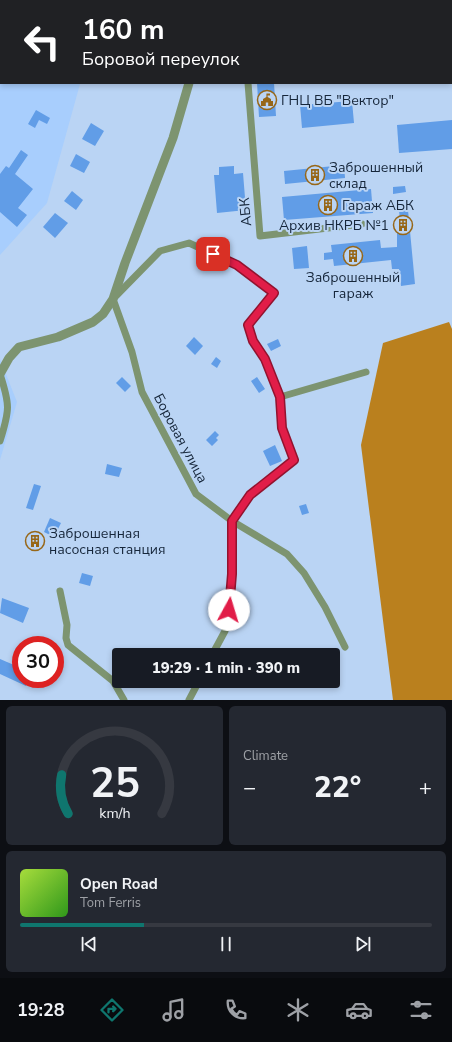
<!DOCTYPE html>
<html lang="en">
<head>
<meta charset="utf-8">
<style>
	body { margin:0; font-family:"Nunito Sans",sans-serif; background:#242831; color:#f1f3f6; height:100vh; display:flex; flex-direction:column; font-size:15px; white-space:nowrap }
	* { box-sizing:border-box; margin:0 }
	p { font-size:13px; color:#9ea1a6 }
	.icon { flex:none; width:22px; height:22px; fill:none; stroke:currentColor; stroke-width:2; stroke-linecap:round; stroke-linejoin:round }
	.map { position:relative; height:700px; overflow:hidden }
	.details { display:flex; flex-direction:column; gap:6px; padding:6px; background:#0d0f14; flex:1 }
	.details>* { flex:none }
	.top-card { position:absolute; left:0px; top:0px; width:452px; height:84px; box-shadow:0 2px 6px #0003; background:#202124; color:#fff; overflow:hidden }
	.speed { position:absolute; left:12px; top:636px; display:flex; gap:8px; font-size:20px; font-weight:700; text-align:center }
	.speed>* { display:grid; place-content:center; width:52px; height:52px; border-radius:50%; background:#171b24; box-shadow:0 2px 6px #0003; line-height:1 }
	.speed .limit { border:6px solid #d22; background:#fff; color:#111 }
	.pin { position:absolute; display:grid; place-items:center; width:34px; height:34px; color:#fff; margin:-17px; border-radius:8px; box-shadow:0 2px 6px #0006 }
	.me { position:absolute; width:44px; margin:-22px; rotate:6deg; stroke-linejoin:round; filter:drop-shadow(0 0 3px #0008) }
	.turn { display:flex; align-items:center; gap:14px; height:84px; padding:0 16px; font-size:18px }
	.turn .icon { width:52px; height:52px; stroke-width:2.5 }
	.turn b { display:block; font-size:28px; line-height:34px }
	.big { font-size:30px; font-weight:800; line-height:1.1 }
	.details .tile { flex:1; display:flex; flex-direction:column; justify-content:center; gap:6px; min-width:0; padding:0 14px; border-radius:6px; background:#242831 }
	.details .dial { align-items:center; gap:0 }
	.dial svg { height:104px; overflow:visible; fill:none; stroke:#363941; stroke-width:7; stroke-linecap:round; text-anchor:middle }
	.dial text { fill:#f1f3f6; stroke:none }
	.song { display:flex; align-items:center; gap:12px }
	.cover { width:48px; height:48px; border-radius:6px; background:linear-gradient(135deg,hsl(80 70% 55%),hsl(110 70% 35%)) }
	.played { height:4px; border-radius:2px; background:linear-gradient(90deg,#0f766e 30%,#363941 30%) }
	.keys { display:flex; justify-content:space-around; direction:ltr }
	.heat { display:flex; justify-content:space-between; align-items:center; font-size:22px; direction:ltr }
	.details .tiles { flex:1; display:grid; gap:6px; grid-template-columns:1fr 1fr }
	.tile:last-child { grid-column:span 2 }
	.trip { position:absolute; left:112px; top:648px; width:228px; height:40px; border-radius:4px; background:#171b24; box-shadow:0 2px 6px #0003; font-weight:800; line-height:40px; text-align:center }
	.tab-bar { display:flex; height:64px; justify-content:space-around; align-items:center; background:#090b0e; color:#9ea1a6 }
	.tab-bar .icon { width:28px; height:28px }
	.tab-bar .on { color:#0f766e }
	.tab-bar b { font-size:18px; color:#f1f3f6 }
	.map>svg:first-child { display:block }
	.built { fill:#a8cefd }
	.forest { fill:#ba801e }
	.building { fill:#619de7 }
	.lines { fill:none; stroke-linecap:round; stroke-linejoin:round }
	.minor { stroke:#7d9470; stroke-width:7 }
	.tertiary { stroke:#7d9470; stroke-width:9 }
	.route-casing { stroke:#92132f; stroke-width:10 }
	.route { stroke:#e11d48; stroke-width:7 }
	.labels { text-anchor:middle; stroke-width:4; stroke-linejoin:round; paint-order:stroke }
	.poi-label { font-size:14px; fill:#16263a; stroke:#bad4f4; text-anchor:start }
	.street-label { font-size:14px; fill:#16263a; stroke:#bad4f4 }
</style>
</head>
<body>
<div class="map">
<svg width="452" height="700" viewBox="0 0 452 700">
	<rect width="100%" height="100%" fill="#bad4f4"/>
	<g class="built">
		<path d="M0,47L1,83L80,84L47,203L0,255Z"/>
		<path d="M0,359L17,402L0,460Z"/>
	</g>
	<path class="forest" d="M449,322L452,329V700H393L361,445L383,343Z"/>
	<g class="building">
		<path d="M257,83H274L276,116L259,117Z"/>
		<path d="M352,101L354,123L302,128L300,105Z"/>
		<path d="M36,110L50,118L47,124L39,120L35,128L28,124Z"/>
		<path d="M452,120V149L399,153L397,125Z"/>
		<path d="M91,123L104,131L95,146L82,139Z"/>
		<path d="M21,150L28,155L15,174L33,189L18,208L27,215L17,227L0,212V174L6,166L9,168Z"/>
		<path d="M76,154L90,162L84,173L70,166Z"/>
		<path d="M344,165L345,178L285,184L284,171Z"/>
		<path d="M234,166V174L243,173L246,210L217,213L214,175H219V167Z"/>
		<path d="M405,186L406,192L393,194V187Z"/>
		<path d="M371,189L373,213L284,220L282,197Z"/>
		<path d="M72,191L83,200L76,210L64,201Z"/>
		<path d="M408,210L415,284L401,286L399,269H392L391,260L334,266L333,259L324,260V253L332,252L331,245L380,240L381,248L397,247V219H400L399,211Z"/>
		<path d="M55,213L68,223L55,238L43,227Z"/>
		<path d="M307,246L309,268L294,269L292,248Z"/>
		<path d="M194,337L203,346L195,355L186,346Z"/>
		<path d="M278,339L281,346L271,351L267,344Z"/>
		<path d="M216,357L221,361L217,368L211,364Z"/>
		<path d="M122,377L131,386L125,392L116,383Z"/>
		<path d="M257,377L265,389L259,393L251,381Z"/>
		<path d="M215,431L219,435L216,438L218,440L212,446L206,440Z"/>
		<path d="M275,445L282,461L270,466L263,451Z"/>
		<path d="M107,464L122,468L119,477L105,474Z"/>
		<path d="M34,484L41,486L33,510L26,508Z"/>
		<path d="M306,504L309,513L302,515L299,506Z"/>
		<path d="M50,518L61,523L54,537L44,532Z"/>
		<path d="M82,573L93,576L90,586L79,583Z"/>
		<path d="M2,598L29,608L23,623L0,613Z"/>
		<path d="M234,608H243L244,617H235Z"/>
		<path d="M0,659L21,668V679H29L26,686L0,674Z"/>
	</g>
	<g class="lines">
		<g class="minor">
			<path d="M244,1V0"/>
			<path d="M248,83L260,236L362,224"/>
			<path d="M280,397L366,372"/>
			<path d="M0,441C10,409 10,405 0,374"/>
			<path d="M60,591L67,625L66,638L68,645L113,681L124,700"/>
			<path d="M212,655L225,631L229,610L232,574V521L250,495L294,460L282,427L280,397L265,359L253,341L248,325L275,293L237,265L189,243L160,251L113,299L132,352L142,392L196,494L232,521L287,554L304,573L325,607L345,647"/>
			<path d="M189,700L199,681"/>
		</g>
		<g class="tertiary">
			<path d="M200,1V0"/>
			<path d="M0,374L9,358L19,347L58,337L93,322L103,314L113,299L125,263L173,138L189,83"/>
		</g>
	</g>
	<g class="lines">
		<g class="route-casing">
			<path id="route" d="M213,254L237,265L274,293L248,325L253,341L265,359L280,397L282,428L294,460L250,495L232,521V574L229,610"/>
		</g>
		<use href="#route" class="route"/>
	</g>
	<defs>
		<g id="civic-ring" transform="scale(1)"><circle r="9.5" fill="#bad4f4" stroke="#976718" stroke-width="1.5"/><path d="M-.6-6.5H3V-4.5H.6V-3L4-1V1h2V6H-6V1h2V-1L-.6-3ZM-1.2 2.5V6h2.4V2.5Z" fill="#976718"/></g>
		<g id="building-ring" transform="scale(1)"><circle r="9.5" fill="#bad4f4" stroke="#976718" stroke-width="1.5"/><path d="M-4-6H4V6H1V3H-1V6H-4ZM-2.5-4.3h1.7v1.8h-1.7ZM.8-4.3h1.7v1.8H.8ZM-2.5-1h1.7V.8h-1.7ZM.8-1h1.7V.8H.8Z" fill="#976718"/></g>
	</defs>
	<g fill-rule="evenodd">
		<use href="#civic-ring" x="267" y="100"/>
		<use href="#building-ring" x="315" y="175"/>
		<use href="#building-ring" x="328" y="205"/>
		<use href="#building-ring" x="403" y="225"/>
		<use href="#building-ring" x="353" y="256"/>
		<use href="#building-ring" x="35" y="541"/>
	</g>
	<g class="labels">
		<g class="poi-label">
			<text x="281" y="105">ГНЦ ВБ "Вектор"</text>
			<text x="329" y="172">Заброшенный<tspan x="329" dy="16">склад</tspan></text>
			<text x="342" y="210">Гараж АБК</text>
			<text x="389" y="230" text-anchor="end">Архив НКРБ №1</text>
			<text x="353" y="282" text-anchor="middle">Заброшенный<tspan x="353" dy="16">гараж</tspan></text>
			<text x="49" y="538">Заброшенная<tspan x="49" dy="16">насосная станция</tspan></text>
		</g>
		<g class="street-label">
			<text transform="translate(245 212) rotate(-95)" y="5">АБК</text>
			<text transform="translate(181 438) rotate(62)" y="5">Боровая улица</text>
		</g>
	</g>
</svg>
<div class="speed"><div class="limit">30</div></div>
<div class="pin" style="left:213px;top:254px;background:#d93025"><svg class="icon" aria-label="arrive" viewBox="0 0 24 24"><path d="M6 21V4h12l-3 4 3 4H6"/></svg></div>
<svg class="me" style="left:229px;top:610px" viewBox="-20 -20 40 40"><circle r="19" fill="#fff"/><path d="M0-13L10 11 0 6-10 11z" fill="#e11d48"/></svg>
<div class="trip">19:29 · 1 min · 390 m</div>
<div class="top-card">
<div class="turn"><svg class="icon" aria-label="left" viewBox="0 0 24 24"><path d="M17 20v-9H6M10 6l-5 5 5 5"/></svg><div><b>160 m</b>Боровой переулок</div></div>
</div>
</div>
<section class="details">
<div class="tiles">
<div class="tile dial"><svg viewBox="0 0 100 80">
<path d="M14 69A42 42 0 1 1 86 69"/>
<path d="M14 69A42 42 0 0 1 9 39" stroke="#0f766e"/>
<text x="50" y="56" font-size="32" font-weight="700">25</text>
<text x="50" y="72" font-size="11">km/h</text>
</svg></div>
<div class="tile"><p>Climate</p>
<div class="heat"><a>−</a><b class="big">22°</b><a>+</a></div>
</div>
<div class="tile">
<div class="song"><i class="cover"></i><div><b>Open Road</b><p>Tom Ferris</p></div></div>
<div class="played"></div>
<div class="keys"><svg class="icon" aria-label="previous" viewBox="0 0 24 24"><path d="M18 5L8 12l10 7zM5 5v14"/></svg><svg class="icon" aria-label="pause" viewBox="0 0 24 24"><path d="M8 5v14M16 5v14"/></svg><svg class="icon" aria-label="next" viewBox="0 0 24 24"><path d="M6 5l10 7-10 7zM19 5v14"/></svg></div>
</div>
</div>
</section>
<nav class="tab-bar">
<b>19:28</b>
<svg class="icon on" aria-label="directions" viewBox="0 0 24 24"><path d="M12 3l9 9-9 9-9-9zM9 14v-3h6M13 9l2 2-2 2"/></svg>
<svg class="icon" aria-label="music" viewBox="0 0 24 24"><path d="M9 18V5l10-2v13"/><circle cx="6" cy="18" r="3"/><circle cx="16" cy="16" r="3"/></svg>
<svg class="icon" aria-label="phone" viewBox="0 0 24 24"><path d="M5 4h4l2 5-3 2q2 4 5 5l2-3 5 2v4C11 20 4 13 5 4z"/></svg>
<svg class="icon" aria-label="climate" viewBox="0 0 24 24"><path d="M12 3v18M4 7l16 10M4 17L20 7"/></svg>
<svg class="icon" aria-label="car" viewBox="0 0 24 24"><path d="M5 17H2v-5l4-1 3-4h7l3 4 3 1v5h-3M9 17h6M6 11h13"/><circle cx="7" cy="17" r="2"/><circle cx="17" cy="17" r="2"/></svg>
<svg class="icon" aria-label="filters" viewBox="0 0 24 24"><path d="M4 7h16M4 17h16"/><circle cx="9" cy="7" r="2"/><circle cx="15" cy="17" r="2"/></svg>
</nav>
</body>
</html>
